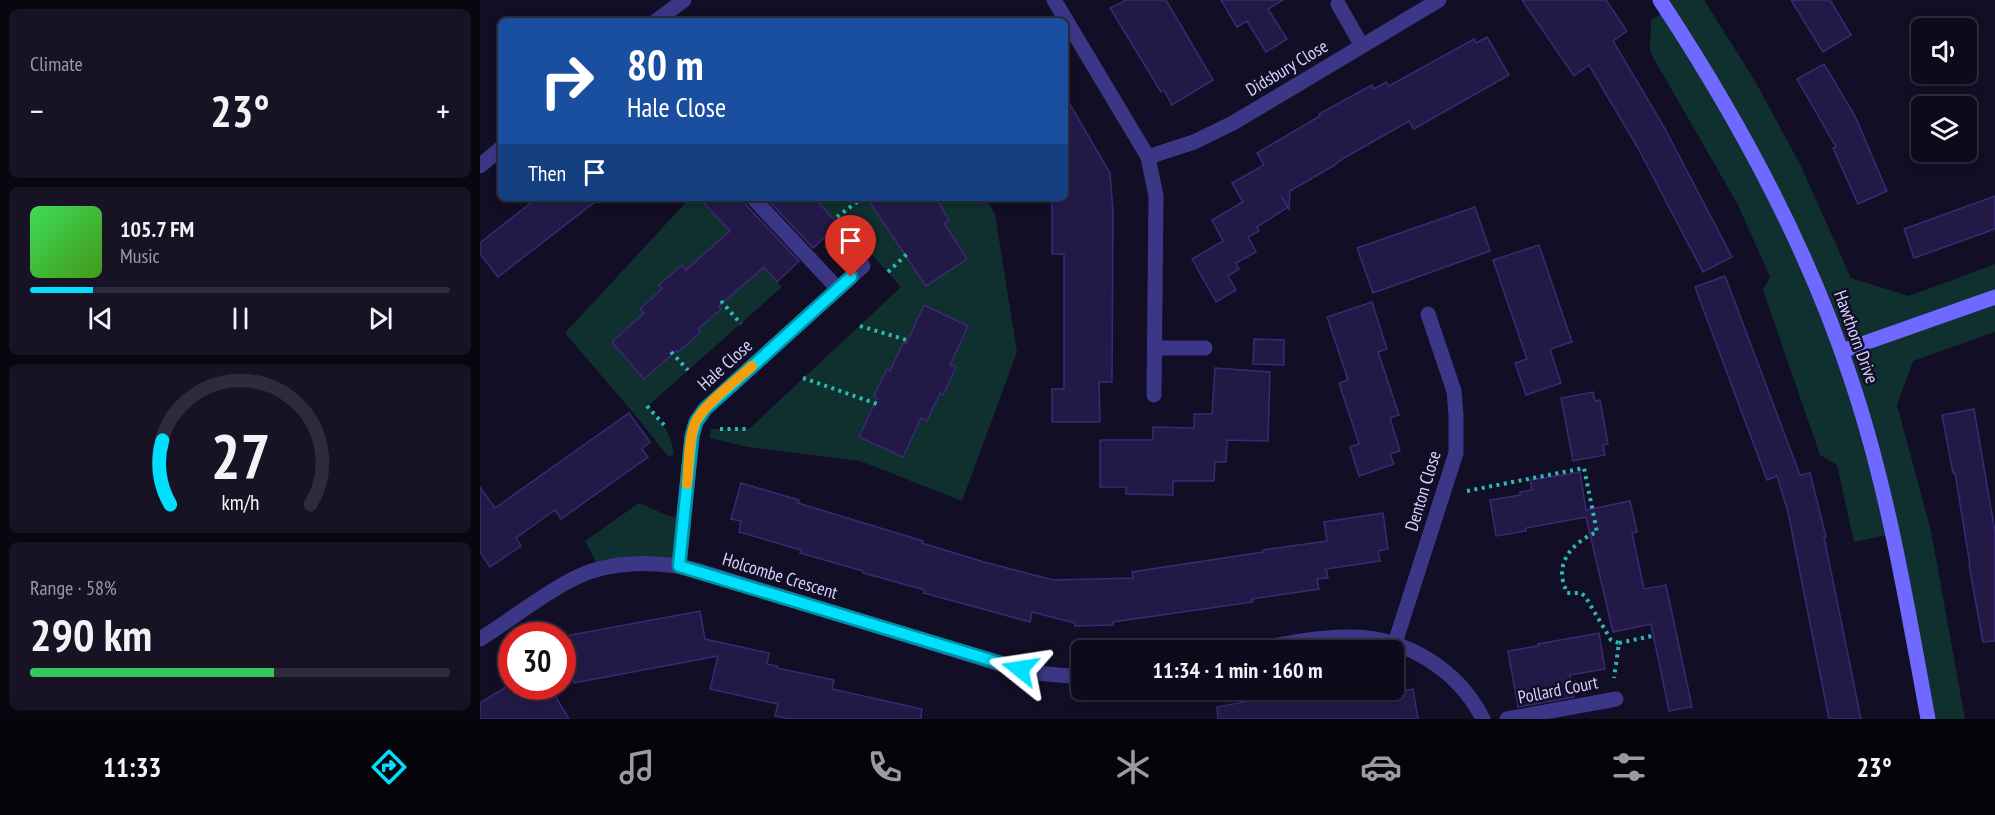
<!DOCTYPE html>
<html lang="en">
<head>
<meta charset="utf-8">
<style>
	body { margin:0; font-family:"PT Sans Narrow",sans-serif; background:#171325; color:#f1f3f6; height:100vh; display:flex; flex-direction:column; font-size:22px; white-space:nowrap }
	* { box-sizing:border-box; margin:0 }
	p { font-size:20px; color:#9b9aa3 }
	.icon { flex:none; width:33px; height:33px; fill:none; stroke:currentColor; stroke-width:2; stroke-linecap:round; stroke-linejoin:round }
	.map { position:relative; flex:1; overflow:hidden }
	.drawer { display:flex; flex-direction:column; gap:9px; padding:9px; background:#08060f; width:480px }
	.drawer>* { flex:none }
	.guide { position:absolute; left:18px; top:18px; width:570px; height:183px; border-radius:9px; box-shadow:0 3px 9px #0003,0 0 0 2px #2e2b3b; background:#1a4fa0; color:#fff; overflow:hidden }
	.buttons { position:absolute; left:1431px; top:18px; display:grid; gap:12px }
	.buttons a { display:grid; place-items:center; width:66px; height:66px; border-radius:9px; background:#0e0a1c; box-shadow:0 3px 9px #0003,0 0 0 2px #2e2b3b; font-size:30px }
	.speed { position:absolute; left:18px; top:622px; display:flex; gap:12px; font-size:30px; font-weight:700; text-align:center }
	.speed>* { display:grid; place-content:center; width:78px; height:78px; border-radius:50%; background:#0e0a1c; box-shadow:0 3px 9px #0003,0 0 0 2px #2e2b3b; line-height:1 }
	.speed .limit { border:9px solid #d22; background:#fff; color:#111 }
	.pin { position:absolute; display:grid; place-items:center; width:51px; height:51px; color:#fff; margin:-62px -26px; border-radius:50% 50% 50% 0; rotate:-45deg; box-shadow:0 0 6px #0007 }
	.pin .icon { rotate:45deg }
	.me { position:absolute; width:66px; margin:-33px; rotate:285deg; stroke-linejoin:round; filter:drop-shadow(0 0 4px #0008) }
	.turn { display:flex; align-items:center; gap:21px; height:126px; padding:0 30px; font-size:27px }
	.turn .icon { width:78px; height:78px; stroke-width:2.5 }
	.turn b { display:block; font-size:42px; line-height:51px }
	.then { display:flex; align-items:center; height:57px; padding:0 30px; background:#0003; gap:12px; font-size:22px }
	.big { font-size:45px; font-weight:800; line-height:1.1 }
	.drawer .card { flex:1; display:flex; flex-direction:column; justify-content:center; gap:9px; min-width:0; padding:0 21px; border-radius:9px; background:#171325 }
	.drawer .dial { align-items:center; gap:0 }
	.dial svg { height:156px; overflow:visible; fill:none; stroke:#2e2b3b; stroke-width:7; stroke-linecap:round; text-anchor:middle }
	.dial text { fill:#f1f3f6; stroke:none }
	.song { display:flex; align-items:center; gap:18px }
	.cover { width:72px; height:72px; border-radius:9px; background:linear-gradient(135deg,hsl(130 70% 55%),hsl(100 70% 35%)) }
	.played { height:6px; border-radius:3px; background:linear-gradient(90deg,#00dffd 15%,#2e2b3b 15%) }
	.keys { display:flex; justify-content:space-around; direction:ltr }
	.heat { display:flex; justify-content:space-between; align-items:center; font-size:33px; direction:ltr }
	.charge { height:9px; border-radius:4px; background:linear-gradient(90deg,#34c759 58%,#2e2b3b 0) }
	.trip { position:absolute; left:591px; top:640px; width:333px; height:60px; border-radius:9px; background:#0e0a1c; box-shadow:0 3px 9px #0003,0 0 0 2px #2e2b3b; font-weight:800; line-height:60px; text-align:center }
	.dock { display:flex; height:96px; justify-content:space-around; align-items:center; background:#06040b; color:#9b9aa3 }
	.dock .icon { width:42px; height:42px }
	.dock .on { color:#00dffd }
	.dock b { font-size:27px; color:#f1f3f6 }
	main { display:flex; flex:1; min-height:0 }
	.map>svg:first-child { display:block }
	.green { fill:#102f2f }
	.building { fill:#231947; stroke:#3a2a74; stroke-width:1.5 }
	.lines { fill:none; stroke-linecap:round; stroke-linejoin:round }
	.path { stroke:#2abbb4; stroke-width:4; stroke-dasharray:3 4.5; stroke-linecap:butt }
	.lane { stroke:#3b3786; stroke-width:15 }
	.street { stroke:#3b3786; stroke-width:15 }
	.secondary { stroke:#6f69ff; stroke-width:15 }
	.route-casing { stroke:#0091a4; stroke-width:15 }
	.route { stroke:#00dffd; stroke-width:10 }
	.slow { stroke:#f59e0b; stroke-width:10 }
	.labels { text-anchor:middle; stroke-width:5; stroke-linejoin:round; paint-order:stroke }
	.street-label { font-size:18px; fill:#d8d2ff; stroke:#120e25 }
</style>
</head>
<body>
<main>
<section class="drawer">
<div class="card"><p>Climate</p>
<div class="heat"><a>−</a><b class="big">23°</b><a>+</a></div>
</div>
<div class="card">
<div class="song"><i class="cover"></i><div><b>105.7 FM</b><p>Music</p></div></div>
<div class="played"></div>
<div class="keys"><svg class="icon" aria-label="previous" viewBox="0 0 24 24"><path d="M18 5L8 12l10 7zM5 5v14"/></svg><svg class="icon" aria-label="pause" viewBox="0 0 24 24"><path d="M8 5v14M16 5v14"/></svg><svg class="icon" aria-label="next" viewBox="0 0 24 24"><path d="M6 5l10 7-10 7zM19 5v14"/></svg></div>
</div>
<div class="card dial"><svg viewBox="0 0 100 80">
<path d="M14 69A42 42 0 1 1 86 69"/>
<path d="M14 69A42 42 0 0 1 10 36" stroke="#00dffd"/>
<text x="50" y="56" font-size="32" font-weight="700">27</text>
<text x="50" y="72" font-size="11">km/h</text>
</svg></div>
<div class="card"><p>Range · 58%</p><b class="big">290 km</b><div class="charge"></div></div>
</section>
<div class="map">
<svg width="1515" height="719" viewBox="0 0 1515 719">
	<rect width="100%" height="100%" fill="#120e25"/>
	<g class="green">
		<path d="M1180,0H1224L1275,81L1321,166L1371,278L1429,296L1515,264V332L1433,361L1417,405L1451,531L1485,719H1448L1412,534L1374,542L1357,465L1340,455L1283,290L1290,277L1258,205L1170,52L1171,20L1187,10Z"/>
		<path d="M210,198H219L302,287L168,406C181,423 191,431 194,454L190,457L187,455L151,410L85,333Z"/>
		<path d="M334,198H505L515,214L537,352L482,501L380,461L268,447L230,438L231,429H269L421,287L382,244C368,254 356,259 343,246L364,225H359Z"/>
		<path d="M159,503L189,516L204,518L199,566L120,569L105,541Z"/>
	</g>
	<g class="building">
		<path d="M646,0H686L733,80L692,105L684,90L681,92L630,8Z"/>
		<path d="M741,0H803L788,9L807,39L786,52L767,21L757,27Z"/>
		<path d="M1042,0H1126L1147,31L1133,41L1184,127L1252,257L1223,272L1158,148L1109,65L1094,76Z"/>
		<path d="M1311,0H1350L1371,35L1343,52Z"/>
		<path d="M1007,37L1029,75L934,129L929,121L864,158L853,166L810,191L809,209L801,196L808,207L777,227L779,231L768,237L776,252L756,263L759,269L748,276L756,290L736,302L712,259L743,241L732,220L763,202L752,183L784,165L777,153L840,116L839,114L892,85L894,89L906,82L909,86L994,39L996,43Z"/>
		<path d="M1344,64L1375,116L1407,191L1378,204L1353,148L1356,147L1317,79Z"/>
		<path d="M585,96L630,173L633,211L632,382H619L620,422H572V389H584V254H572V198H585Z"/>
		<path d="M1515,196V229L1434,258L1424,229Z"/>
		<path d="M57,198H120L18,277L0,254V243Z"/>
		<path d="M219,198H264L266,205L319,261L297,282L284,267L239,306L241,309L218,329L221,332L198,352L197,350L164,379L132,342L164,313L160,309L182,289L179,285L202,265L206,270L250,231Z"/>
		<path d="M286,198H334L359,225L333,248Z"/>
		<path d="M387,198H456L469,220L464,223L487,259L446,286Z"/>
		<path d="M995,207L1010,251L893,293L877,248Z"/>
		<path d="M1059,245L1092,342L1070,349L1081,383L1046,395L1035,363L1047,359L1013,260Z"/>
		<path d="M1245,276L1320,475L1330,473L1346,537H1344L1381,719H1349L1308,512L1297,476L1287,480L1215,287Z"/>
		<path d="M892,302L907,349L898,352L919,415L910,418L920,451L910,454L914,464L879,476L870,447L879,444L859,383L868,380L847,317Z"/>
		<path d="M444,305L488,326L470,365L476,367L463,395L460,393L447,421L441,418L423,457L379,437L397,398L394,396L407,369L410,371L423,343L426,344Z"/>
		<path d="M774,339L804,340V365L773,364Z"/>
		<path d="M735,368L790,372L788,441L747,440L746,462H735L734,481H693V495L646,494V487H620V440H673V427L714,428V414H732Z"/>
		<path d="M1113,392L1115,401L1120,400L1128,444L1123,445L1125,455L1093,461L1081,398Z"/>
		<path d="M1494,409L1515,532V641L1503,642L1489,565H1490L1475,473H1473L1462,415Z"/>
		<path d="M149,413L170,442L162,449L168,457L81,519L75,510L36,538L41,546L10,567L0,552V487L15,508Z"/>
		<path d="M1100,472L1106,510L1150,501L1157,532L1152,533L1164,589L1186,585L1212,707L1189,711L1171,624L1133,632L1106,517L1046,528V531L1016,536L1010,500L1040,495V492L1052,490L1050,480Z"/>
		<path d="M261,483L319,500L318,503L443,541L442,543L504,562L573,580L653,578L652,572L783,552V550L847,541L844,522L903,513L908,549L898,551L900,561L846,569L848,578L837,579L839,589L772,599L773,602L633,622V625L595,626V623L552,612L550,622L444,593L445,590L383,573V571L320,553L321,550L259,532L261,521L251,519Z"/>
		<path d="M220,611L225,639L289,653L287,664L297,666V668L354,680L352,689L442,709L441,719H310L295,716L298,704L230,689L238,656L94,683L85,636Z"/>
		<path d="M1119,633L1125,669L1090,675L1094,697L1038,707L1028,651L1058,646V644Z"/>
		<path d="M26,687H70L89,719H0V703Z"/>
		<path d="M933,689L938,719H738L737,707L828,690H914L915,692Z"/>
	</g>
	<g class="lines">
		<g class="path">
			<path d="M357,217L382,198"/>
			<path d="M408,272L428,253"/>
			<path d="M241,301L261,324"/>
			<path d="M380,326L430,341"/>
			<path d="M191,352L208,370"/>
			<path d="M323,378L397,404"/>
			<path d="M167,406L185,426"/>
			<path d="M240,429H269"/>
			<path d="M987,491L1104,468L1117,532C1100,539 1082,553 1082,574C1082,581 1085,587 1087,593H1101L1105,596L1131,640L1139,643L1134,678"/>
			<path d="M1139,643L1172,636"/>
		</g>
		<path class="lane" d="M273,198L358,289"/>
		<g class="street">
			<path d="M574,0L668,157L676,196L674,395"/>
			<path d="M858,4L882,46"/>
			<path d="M176,21L204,0"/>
			<path d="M668,157L714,142L753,123L959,0"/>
			<path d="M0,166L21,148"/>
			<path d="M675,348H725"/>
			<path d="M199,566L212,436L216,422L225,409L383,266"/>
			<path d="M0,639C33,619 63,593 97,577C132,560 179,561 216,570L526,666L555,673L602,677"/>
			<path d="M915,643L976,453V415L974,391L948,314"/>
			<path d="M769,651C803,644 838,636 873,637C928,638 979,671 1003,719"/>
			<path d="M1027,719L1136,699"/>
		</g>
		<g class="secondary">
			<path d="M1180,0C1258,118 1327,245 1371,379C1408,489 1427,605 1448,719"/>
			<path d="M1362,351L1515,297"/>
		</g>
	</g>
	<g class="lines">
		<g class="route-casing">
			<path id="route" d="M371,277L225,409L216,422L212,436L199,566L540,669"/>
		</g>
		<use href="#route" class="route"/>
		<path class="slow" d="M207,484C209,465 208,441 215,423C222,406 258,379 272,366"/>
	</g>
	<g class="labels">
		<g class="street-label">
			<text transform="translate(807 68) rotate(-31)" y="6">Didsbury Close</text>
			<text transform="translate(1376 337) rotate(70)" y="6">Hawthorn Drive</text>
			<text transform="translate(245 365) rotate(-42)" y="6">Hale Close</text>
			<text transform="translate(943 491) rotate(-73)" y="6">Denton Close</text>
			<text transform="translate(300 576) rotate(17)" y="6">Holcombe Crescent</text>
			<text transform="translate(1078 690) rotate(-11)" y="6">Pollard Court</text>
		</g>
	</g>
</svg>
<div class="buttons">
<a><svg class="icon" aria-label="sound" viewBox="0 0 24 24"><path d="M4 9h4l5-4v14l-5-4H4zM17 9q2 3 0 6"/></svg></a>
<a><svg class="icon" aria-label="layers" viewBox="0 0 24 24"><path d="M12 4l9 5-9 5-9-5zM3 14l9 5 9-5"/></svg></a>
</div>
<div class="speed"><div class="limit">30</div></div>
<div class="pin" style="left:371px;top:277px;background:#d93025"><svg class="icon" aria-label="arrive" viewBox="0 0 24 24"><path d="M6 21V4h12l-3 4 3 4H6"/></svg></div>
<svg class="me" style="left:540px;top:669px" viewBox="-20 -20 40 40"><path d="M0-17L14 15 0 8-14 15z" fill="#00dffd" stroke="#fff" stroke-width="4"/></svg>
<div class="trip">11:34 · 1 min · 160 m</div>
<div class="guide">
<div class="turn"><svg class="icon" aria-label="right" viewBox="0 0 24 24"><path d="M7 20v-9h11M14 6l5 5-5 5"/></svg><div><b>80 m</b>Hale Close</div></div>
<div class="then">Then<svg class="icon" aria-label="arrive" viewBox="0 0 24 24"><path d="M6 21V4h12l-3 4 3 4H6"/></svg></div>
</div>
</div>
</main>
<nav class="dock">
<b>11:33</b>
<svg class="icon on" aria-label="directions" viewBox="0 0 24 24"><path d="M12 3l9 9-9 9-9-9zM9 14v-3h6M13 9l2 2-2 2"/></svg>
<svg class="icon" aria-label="music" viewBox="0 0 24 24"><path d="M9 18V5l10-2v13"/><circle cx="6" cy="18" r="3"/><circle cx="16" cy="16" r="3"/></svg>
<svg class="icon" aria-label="phone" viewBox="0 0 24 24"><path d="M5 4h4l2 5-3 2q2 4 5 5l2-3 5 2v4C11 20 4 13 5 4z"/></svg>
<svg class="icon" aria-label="climate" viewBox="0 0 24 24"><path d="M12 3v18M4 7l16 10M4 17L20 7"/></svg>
<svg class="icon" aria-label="car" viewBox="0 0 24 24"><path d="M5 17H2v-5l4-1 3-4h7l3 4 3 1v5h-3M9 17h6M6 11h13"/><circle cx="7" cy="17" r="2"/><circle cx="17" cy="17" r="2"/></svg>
<svg class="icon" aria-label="filters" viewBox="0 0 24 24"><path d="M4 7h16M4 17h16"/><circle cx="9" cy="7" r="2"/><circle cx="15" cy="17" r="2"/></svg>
<b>23°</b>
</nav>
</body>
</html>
